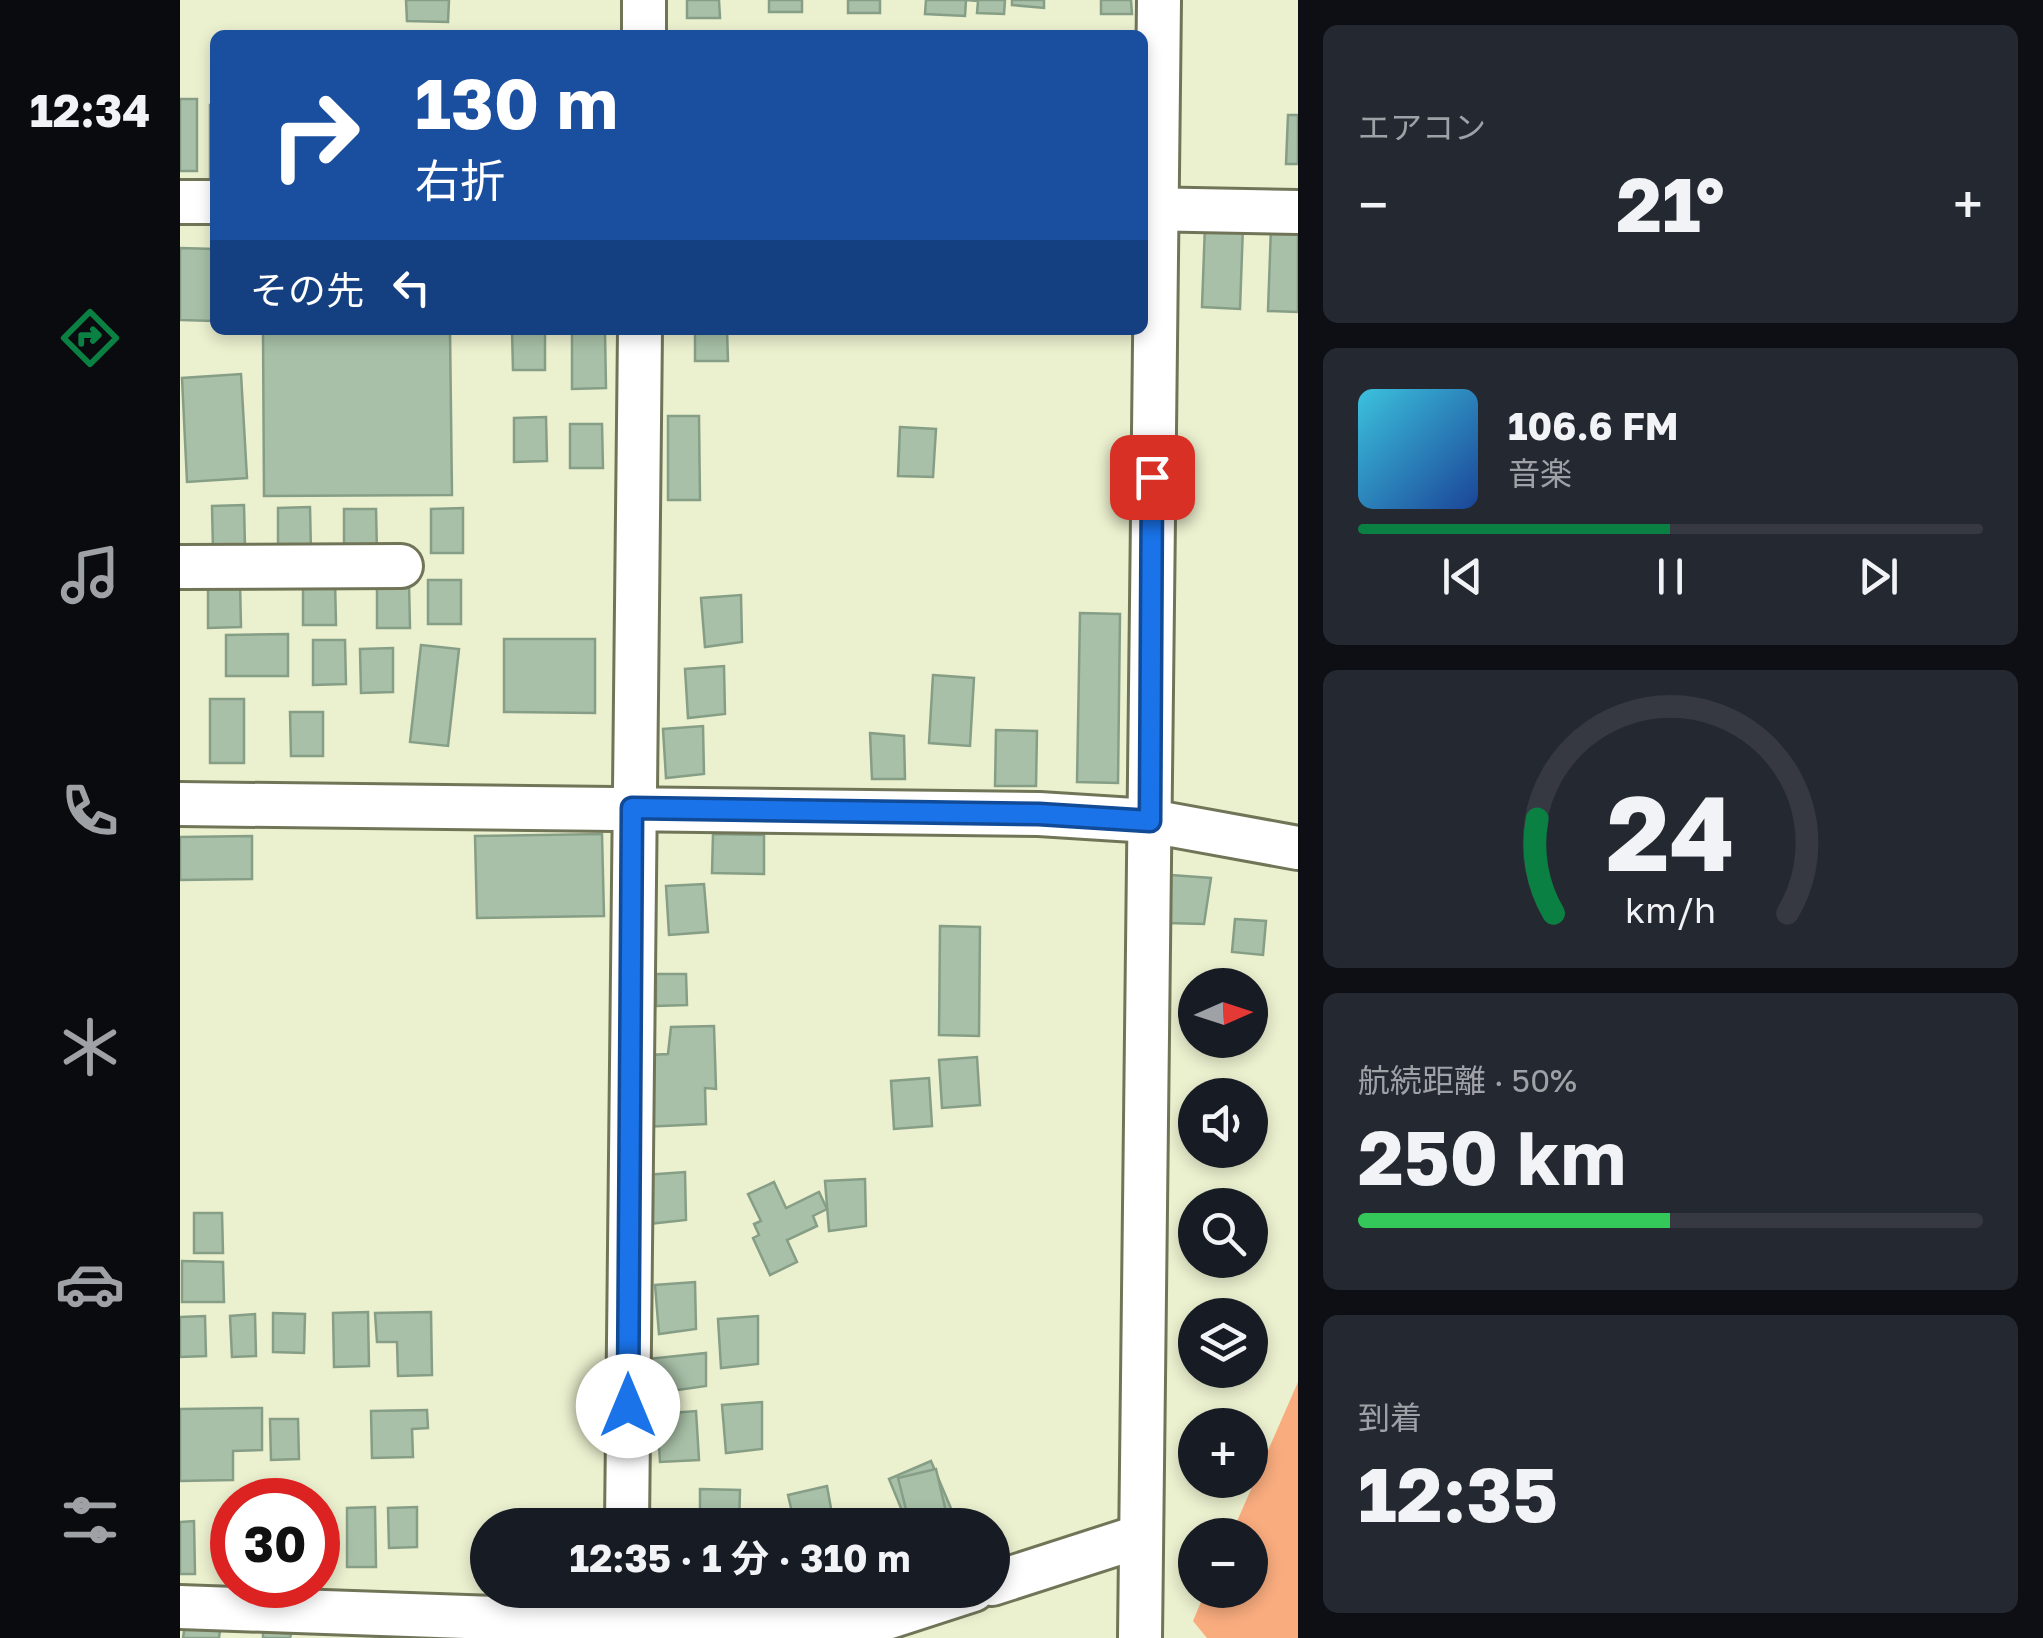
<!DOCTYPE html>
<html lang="ja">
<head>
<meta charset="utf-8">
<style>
	body { margin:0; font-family:"Golos Text","Noto Sans JP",sans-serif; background:#242831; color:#f1f3f6; height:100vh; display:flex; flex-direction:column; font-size:38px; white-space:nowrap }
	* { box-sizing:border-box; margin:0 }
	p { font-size:32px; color:#9ea1a6 }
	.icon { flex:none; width:55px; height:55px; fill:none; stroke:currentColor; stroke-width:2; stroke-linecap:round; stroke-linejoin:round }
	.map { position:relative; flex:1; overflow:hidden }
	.sheet { display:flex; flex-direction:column; gap:25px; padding:25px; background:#0d0f14; width:745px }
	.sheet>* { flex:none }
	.top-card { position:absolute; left:30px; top:30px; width:938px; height:305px; border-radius:15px; box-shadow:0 5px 15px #0003; background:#1a4fa0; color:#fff; overflow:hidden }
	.needle { width:65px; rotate:87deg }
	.controls { position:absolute; left:998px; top:968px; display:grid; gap:20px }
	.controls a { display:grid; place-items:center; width:90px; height:90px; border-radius:50%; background:#171b24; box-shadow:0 5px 15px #0003; font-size:50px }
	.speed { position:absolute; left:30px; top:1478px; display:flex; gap:20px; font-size:50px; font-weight:700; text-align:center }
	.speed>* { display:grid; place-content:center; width:130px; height:130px; border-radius:50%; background:#171b24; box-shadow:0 5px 15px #0003; line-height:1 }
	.speed .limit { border:15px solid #d22; background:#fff; color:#111 }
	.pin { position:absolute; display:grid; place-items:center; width:85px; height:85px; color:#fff; margin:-42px; border-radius:20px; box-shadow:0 5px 15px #0006 }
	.me { position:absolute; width:110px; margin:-55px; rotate:0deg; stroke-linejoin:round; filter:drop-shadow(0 0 8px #0008) }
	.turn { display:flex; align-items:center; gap:35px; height:210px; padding:0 40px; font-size:45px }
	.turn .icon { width:130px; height:130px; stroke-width:2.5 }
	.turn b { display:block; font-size:70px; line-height:85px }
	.then { display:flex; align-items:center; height:95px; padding:0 40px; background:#0003; gap:20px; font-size:38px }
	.big { font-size:75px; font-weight:700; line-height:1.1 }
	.sheet .widget { flex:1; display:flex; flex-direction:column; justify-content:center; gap:15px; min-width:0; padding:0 35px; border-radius:15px; background:#242831 }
	.sheet .dial { align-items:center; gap:0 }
	.dial svg { height:260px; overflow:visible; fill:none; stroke:#363941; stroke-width:7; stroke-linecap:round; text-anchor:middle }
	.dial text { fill:#f1f3f6; stroke:none }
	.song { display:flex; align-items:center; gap:30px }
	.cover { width:120px; height:120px; border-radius:15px; background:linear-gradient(135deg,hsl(190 70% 55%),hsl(220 70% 35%)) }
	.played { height:10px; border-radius:5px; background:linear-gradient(90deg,#0b8043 50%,#363941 50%) }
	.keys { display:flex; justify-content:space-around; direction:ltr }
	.heat { display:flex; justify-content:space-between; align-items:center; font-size:55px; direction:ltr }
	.charge { height:15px; border-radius:8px; background:linear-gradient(90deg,#34c759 50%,#363941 0) }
	.trip { position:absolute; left:290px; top:1508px; width:540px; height:100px; border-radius:50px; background:#171b24; box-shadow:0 5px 15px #0003; font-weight:700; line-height:100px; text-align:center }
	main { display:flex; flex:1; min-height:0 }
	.menu { display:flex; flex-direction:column; width:180px; justify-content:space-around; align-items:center; background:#090b0e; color:#9ea1a6 }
	.menu .icon { width:70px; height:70px }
	.menu .active { color:#0b8043 }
	.menu b { font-size:45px; color:#f1f3f6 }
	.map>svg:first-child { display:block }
	.green { fill:#f9ac7e }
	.building { fill:#a8c0a7; stroke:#869e86; stroke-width:2.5 }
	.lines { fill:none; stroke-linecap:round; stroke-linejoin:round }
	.minor-casing { stroke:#717558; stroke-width:48 }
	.minor { stroke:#fff; stroke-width:42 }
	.route-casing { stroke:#114b97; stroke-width:25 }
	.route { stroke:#1a73e8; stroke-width:18 }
</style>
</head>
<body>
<main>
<nav class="menu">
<b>12:34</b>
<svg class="icon active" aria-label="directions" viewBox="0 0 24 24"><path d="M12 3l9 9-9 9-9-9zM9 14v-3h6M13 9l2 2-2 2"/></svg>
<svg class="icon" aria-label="music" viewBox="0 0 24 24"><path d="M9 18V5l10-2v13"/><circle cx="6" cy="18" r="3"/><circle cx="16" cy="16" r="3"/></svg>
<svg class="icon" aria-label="phone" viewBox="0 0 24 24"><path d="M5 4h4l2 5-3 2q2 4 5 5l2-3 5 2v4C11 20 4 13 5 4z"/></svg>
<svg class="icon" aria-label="climate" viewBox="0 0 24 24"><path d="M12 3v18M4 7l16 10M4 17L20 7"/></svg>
<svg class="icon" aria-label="car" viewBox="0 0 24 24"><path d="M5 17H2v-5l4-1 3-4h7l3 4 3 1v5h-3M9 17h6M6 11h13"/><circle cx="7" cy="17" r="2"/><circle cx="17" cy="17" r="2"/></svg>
<svg class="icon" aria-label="filters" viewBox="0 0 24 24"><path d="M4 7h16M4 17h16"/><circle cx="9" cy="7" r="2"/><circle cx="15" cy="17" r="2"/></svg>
</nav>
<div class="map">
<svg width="1118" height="1638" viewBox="0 0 1118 1638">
	<rect width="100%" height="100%" fill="#ebf0cf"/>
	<path class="green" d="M1118,1382V1638H1027L1013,1621L1026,1590H1070V1535H1051Z"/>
	<g class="building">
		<path d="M226,0H269L268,22L227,21Z"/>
		<path d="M507,0H539L540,18H507Z"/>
		<rect x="589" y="0" width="33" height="12"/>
		<rect x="668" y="0" width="32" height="13"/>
		<path d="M746,0H825L824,14L797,13L798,1L786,0L785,16L745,14Z"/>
		<path d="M832,0H864V8L832,5Z"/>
		<path d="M921,0H951L952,14H921Z"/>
		<rect x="0" y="99" width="17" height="72"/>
		<rect x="30" y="105" width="5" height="72"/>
		<path d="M1108,115H1118V164H1106Z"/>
		<path d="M1025,225L1063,226L1060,309L1022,307Z"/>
		<path d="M1091,227L1118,228V312L1088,311Z"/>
		<path d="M0,248L35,249V321L0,320Z"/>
		<path d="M83,330H270L272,495L84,496Z"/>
		<path d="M332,330H365V370H333Z"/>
		<path d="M515,330H547L548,361H515Z"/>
		<path d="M425,332L426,388L392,389V333Z"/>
		<path d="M61,374L67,478L7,482L2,378Z"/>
		<path d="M488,416H519L520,500H488Z"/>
		<path d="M366,417L367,461L334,462V418Z"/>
		<path d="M390,424H422L423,468H390Z"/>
		<path d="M720,427L756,429L753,477L718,476Z"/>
		<path d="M64,505L65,549L33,550L32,506Z"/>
		<path d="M130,507L131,552H98V508Z"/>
		<path d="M283,508V553H251V509Z"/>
		<path d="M164,509H196L197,553H164Z"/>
		<path d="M155,580L156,625H123V581Z"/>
		<rect x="248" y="580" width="33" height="44"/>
		<path d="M60,583L61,627L28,628V584Z"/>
		<path d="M229,583L230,628H197V584Z"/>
		<path d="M561,595L562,642L525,647L521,598Z"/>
		<path d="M900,613L940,614L938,783L897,782Z"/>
		<path d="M108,634V676H46V635Z"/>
		<path d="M324,639H415V713L324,712Z"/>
		<path d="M133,640H165L166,684L133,685Z"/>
		<path d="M241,645L279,649L268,746L230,742Z"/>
		<path d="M213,648V692L181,693L180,649Z"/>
		<path d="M544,666L545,714L508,718L505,669Z"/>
		<path d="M753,675L794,678L790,746L749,743Z"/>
		<rect x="30" y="699" width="34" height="64"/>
		<path d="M110,712H143V756H111Z"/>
		<path d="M523,726L524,774L486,778L483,729Z"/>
		<path d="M816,730L857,731L856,786H815Z"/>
		<path d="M690,733L724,736L725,779H692Z"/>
		<path d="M422,834L424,916L297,918L295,836Z"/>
		<path d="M533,834L584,835V874L532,873Z"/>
		<path d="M72,836V879L0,880V837Z"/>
		<path d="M991,875L1031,878L1024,924L987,923Z"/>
		<path d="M524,884L528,932L489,935L486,886Z"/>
		<path d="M1055,919L1086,921L1083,955L1052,952Z"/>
		<path d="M760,926L800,927L799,1036L759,1035Z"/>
		<path d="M476,974H506L507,1005L476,1006Z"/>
		<path d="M534,1026L536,1089L525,1088L526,1124L463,1127L467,1055L488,1054L491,1027Z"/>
		<path d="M797,1057L800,1105L762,1108L759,1060Z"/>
		<path d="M749,1078L752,1126L714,1129L711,1081Z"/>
		<path d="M505,1172L506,1220L468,1224L465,1175Z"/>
		<path d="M685,1179L686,1226L649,1231L645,1181Z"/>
		<path d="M594,1182L606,1208L639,1192L647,1209L633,1216L637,1226L607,1240L617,1262L590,1275L573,1238L579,1235L574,1224L581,1221L568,1194Z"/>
		<path d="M14,1213H42L43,1253H14Z"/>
		<path d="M2,1261L43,1262L44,1302H2Z"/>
		<path d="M515,1282L516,1329L479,1334L475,1285Z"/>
		<path d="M188,1312L189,1366L154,1367L153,1313Z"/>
		<path d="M251,1312L252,1375L218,1376L217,1342H197L195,1313Z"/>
		<path d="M93,1313L125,1314L124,1353L93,1352Z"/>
		<path d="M75,1314L76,1356L52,1357L50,1316Z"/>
		<path d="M25,1316L26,1356L0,1357V1317Z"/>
		<path d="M578,1316V1364L541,1368L538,1319Z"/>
		<path d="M526,1353V1386L469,1394L467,1359Z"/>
		<path d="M582,1402V1449L546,1453L542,1405Z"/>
		<path d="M82,1408V1450L53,1451V1480L0,1481V1409Z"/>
		<path d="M247,1410L248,1428L232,1429L233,1457L192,1458L191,1411Z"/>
		<path d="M516,1411L519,1460L480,1462L477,1414Z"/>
		<path d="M90,1419H118L119,1459L91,1460Z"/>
		<path d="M751,1461L773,1513L744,1525H728L709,1479Z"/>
		<path d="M756,1469L767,1516L730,1525L718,1478Z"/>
		<path d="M647,1486L654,1525H615L608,1495Z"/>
		<path d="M520,1489L560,1490L559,1525H520Z"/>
		<path d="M195,1507L196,1567H167V1508Z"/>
		<path d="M237,1507V1547L209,1548L208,1508Z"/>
		<path d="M44,1512H52V1552L46,1553Z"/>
		<path d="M14,1521L15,1574H0V1522Z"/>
		<path d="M545,1590H584V1602L545,1600Z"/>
		<path d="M653,1590H699L700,1592L659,1608Z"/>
		<path d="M5,1625L40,1630L39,1638H3Z"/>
		<path d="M83,1631L111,1634L110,1638H83Z"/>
	</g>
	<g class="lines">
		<g class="minor-casing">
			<g id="minor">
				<path d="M464,35V0"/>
				<path d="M0,202H35"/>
				<path d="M962,209L1118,212"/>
				<path d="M0,567L221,566"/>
				<path d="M0,804L859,814L970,821L1118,848"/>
				<path d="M447,1525L460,330"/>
				<path d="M812,1584L961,1536"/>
				<path d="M0,1607L628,1629L694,1622L793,1590"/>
				<path d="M960,1638L979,0"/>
			</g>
		</g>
		<use href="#minor" class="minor"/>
	</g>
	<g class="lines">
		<g class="route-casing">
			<path id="route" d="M448,1406L452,808L859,814L970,821L972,477"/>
		</g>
		<use href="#route" class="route"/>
	</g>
</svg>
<div class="controls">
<a><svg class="needle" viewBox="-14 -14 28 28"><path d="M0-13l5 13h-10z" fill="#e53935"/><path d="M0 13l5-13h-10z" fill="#9ea1a6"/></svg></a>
<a><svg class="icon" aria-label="sound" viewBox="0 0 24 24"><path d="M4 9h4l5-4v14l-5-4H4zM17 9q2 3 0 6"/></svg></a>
<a><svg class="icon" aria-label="search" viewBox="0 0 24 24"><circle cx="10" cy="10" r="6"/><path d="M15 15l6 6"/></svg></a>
<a><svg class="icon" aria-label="layers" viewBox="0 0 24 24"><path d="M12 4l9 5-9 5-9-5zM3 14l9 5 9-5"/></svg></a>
<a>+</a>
<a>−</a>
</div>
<div class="speed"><div class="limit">30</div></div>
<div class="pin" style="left:972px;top:477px;background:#d93025"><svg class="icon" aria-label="arrive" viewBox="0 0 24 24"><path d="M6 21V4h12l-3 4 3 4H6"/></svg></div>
<svg class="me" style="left:448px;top:1406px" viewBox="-20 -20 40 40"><circle r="19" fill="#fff"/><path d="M0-13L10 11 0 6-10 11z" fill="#1a73e8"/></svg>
<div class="trip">12:35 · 1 分 · 310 m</div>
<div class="top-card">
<div class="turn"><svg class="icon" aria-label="right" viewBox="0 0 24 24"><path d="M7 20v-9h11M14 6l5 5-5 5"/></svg><div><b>130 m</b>右折</div></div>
<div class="then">その先<svg class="icon" aria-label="left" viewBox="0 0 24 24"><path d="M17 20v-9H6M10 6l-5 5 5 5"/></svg></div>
</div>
</div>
<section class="sheet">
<div class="widget"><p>エアコン</p>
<div class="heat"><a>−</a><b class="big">21°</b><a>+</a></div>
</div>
<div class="widget">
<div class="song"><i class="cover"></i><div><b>106.6 FM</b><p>音楽</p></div></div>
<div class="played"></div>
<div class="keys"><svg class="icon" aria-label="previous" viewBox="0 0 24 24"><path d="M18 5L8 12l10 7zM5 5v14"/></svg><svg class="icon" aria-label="pause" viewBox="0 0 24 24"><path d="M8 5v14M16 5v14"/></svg><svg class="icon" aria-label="next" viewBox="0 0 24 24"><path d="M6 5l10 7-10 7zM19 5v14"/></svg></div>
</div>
<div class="widget dial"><svg viewBox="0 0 100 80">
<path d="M14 69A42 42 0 1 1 86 69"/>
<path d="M14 69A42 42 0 0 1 9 40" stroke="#0b8043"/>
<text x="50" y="56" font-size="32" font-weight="700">24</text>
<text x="50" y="72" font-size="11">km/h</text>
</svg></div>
<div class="widget"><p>航続距離 · 50%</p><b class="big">250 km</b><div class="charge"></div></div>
<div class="widget"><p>到着</p><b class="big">12:35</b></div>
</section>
</main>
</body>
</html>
